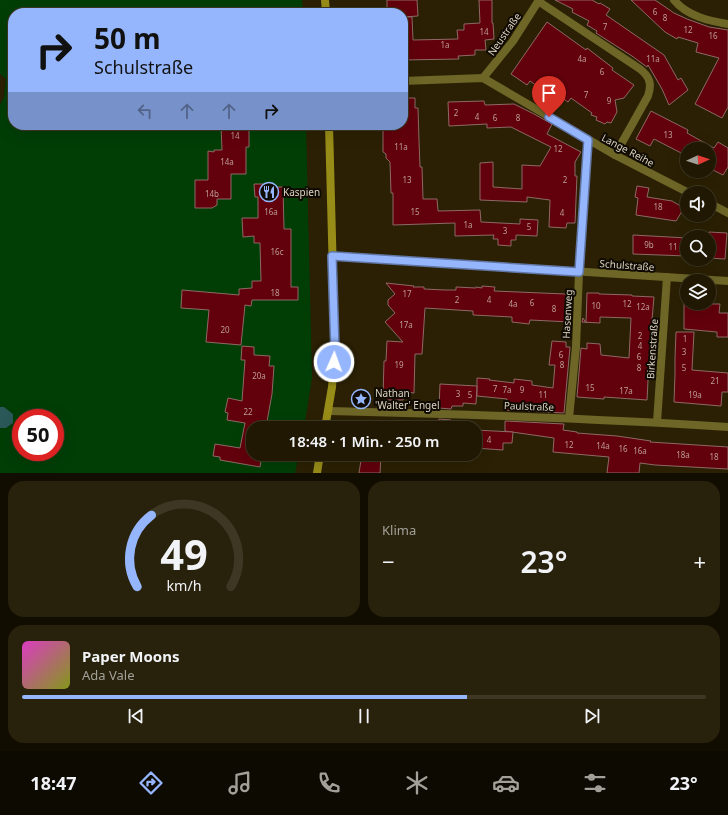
<!DOCTYPE html>
<html lang="de">
<head>
<meta charset="utf-8">
<style>
	body { margin:0; font-family:"Noto Sans",sans-serif; background:#28210c; color:#f1f3f6; height:100vh; display:flex; flex-direction:column; font-size:15px; white-space:nowrap }
	* { box-sizing:border-box; margin:0 }
	p { font-size:13px; color:#a2a099 }
	.icon { flex:none; width:22px; height:22px; fill:none; stroke:currentColor; stroke-width:2; stroke-linecap:round; stroke-linejoin:round }
	.map { position:relative; height:473px; overflow:hidden }
	.sheet { display:flex; flex-direction:column; gap:8px; padding:8px; background:#120d01; flex:1 }
	.sheet>* { flex:none }
	.guide { position:absolute; left:8px; top:8px; width:400px; height:122px; border-radius:16px; box-shadow:0 4px 16px #0002,0 0 0 1px #3d3724; background:#95b6fd; color:#111; overflow:hidden }
	.needle { width:26px; rotate:87deg }
	.fabs { position:absolute; left:680px; top:142px; display:grid; gap:8px }
	.fabs a { display:grid; place-items:center; width:36px; height:36px; border-radius:50%; background:#201802; box-shadow:0 4px 16px #0002,0 0 0 1px #3d3724; font-size:20px }
	.speed { position:absolute; left:12px; top:409px; display:flex; gap:8px; font-size:20px; font-weight:700; text-align:center }
	.speed>* { display:grid; place-content:center; width:52px; height:52px; border-radius:50%; background:#201802; box-shadow:0 4px 16px #0002,0 0 0 1px #3d3724; line-height:1 }
	.speed .limit { border:6px solid #d22; background:#fff; color:#111 }
	.pin { position:absolute; display:grid; place-items:center; width:34px; height:34px; color:#fff; margin:-41px -17px; border-radius:50% 50% 50% 0; rotate:-45deg; box-shadow:0 0 4px #0007 }
	.pin .icon { rotate:45deg }
	.me { position:absolute; width:44px; margin:-22px; rotate:2deg; stroke-linejoin:round; filter:drop-shadow(0 0 3px #0008) }
	.turn { display:flex; align-items:center; gap:14px; height:84px; padding:0 20px; font-size:18px }
	.turn .icon { width:52px; height:52px; stroke-width:2.5 }
	.turn b { display:block; font-size:28px; line-height:34px }
	.lanes { display:flex; align-items:center; height:38px; padding:0 20px; background:#0003; justify-content:center; gap:20px; direction:ltr }
	.lanes .off { opacity:.35 }
	.big { font-size:30px; font-weight:600; line-height:1.1 }
	.sheet .widget { flex:1; display:flex; flex-direction:column; justify-content:center; gap:6px; min-width:0; padding:0 14px; border-radius:16px; background:#28210c }
	.sheet .dial { align-items:center; gap:0 }
	.dial svg { height:104px; overflow:visible; fill:none; stroke:#3d3724; stroke-width:7; stroke-linecap:round; text-anchor:middle }
	.dial text { fill:#f1f3f6; stroke:none }
	.song { display:flex; align-items:center; gap:12px }
	.cover { width:48px; height:48px; border-radius:6px; background:linear-gradient(135deg,hsl(310 70% 55%),hsl(70 70% 35%)) }
	.played { height:4px; border-radius:2px; background:linear-gradient(90deg,#95b6fd 65%,#3d3724 65%) }
	.keys { display:flex; justify-content:space-around; direction:ltr }
	.heat { display:flex; justify-content:space-between; align-items:center; font-size:22px; direction:ltr }
	.sheet .tiles { flex:1; display:grid; gap:8px; grid-template-columns:1fr 1fr }
	.widget:last-child { grid-column:span 2 }
	.trip { position:absolute; left:246px; top:421px; width:236px; height:40px; border-radius:16px; background:#201802; box-shadow:0 4px 16px #0002,0 0 0 1px #3d3724; font-weight:600; line-height:40px; text-align:center }
	.tab-bar { display:flex; height:64px; justify-content:space-around; align-items:center; background:#0d0a01; color:#a2a099 }
	.tab-bar .icon { width:28px; height:28px }
	.tab-bar .active { color:#95b6fd }
	.tab-bar b { font-size:18px; color:#f1f3f6 }
	.map>svg:first-child { display:block }
	.green { fill:#003e06; fill-rule:evenodd }
	.water { fill:#2a5858 }
	.building { fill:#62010b; stroke:#8e6966 }
	.lines { fill:none; stroke-linecap:round; stroke-linejoin:round }
	.street { stroke:#6d6627; stroke-width:8 }
	.secondary { stroke:#988c18; stroke-width:8 }
	.route-casing { stroke:#6176a4; stroke-width:10 }
	.route { stroke:#95b6fd; stroke-width:7 }
	.labels { text-anchor:middle; stroke-width:4; stroke-linejoin:round; paint-order:stroke }
	.number-label { font-size:8px; fill:#bd9e95 }
	.street-label { font-size:10px; fill:#dbd3c3; stroke:#0f0a02 }
	.poi-label { font-size:10px; fill:#dbd3c3; stroke:#0f0a02; text-anchor:start }
</style>
</head>
<body>
<div class="map">
<svg width="728" height="473" viewBox="0 0 728 473">
	<rect width="100%" height="100%" fill="#2b2003"/>
	<path class="green" d="M0,0H302L303,13H13V125H306L312,378L304,428H253V454H299L295,473H0V428H6L13,423V414L4,407H0V105L4,97L6,79L0,74ZM21,418H55V452H21Z"/>
	<path class="water" d="M0,407H4L13,414V423L6,428H0Z"/>
	<g class="building">
		<path d="M387,0H417L418,16L403,17V13H387Z"/>
		<path d="M479,0H492V23H493L494,39L485,40L486,50H475V55L458,56L459,59L403,60V17H412L413,40L458,39L457,30H464V24L480,23Z"/>
		<path d="M555,0H592L599,4L600,3L610,9L606,15L664,55L678,80L681,78L688,90L669,105L662,89L648,65L647,67L632,56L596,33L597,31L587,25L589,21L572,12L573,9Z"/>
		<path d="M631,0H655L674,13L687,19L709,27L728,30V107L722,118L695,104L719,58L696,52L698,43L678,37L677,39L665,32Z"/>
		<path d="M547,22L586,50L587,48L613,68L612,70L634,85L624,98L615,100L617,112L611,123L607,122L605,124L596,120L597,117L591,115L592,113L571,98L568,102L551,90L548,94L530,81L527,85L511,74Z"/>
		<path d="M403,98H415V108H418L419,141L420,167H422L423,199H437L438,211L480,210L481,222L520,224V219L538,220L537,236L516,235V240H511V246L498,245V239H493L494,235L455,236V223L393,225V193H391L390,162L386,158V154L383,152V125H403Z"/>
		<path d="M484,101L485,105L514,104L534,114L552,124L547,134L581,152L575,162V176H577L575,223H567L566,228L549,227L550,200L527,197V202L480,200V163L493,162V187L522,189V165L540,166L551,147L511,127L487,128V124L449,126L448,102Z"/>
		<path d="M651,111L688,130L687,133L714,148L718,142L728,148V167L723,175L709,168V149H687V156L654,139L650,146L636,139Z"/>
		<path d="M221,125H249V147H246V174H231V199H217V205L212,208H195V180H208V151L214,152V150H222Z"/>
		<path d="M254,184H273V187H283L284,229H291V287H298V300H252L251,306L245,305L241,345L206,342L209,310L181,308L182,290L239,295V289L252,288V281H261L260,243H254V236L243,237L242,218H258V197H255Z"/>
		<path d="M637,186L649,188L647,197L672,201L684,208L676,221L636,215L638,198L635,197Z"/>
		<path d="M709,232L727,233L725,259L709,258Z"/>
		<path d="M633,235L687,238V256L633,254Z"/>
		<path d="M386,283L414,286L413,287H424V289L445,290H456V287L476,288V287L482,288V286L495,287L494,291L565,294L572,303L571,322L530,320L529,324L512,322V317L473,315V311L425,308L422,354H415L414,393L405,392L403,400H387V397H383L384,361H386L387,341L403,342L385,322L395,313L388,305V300L395,294Z"/>
		<path d="M587,293H599V294L632,295V296L654,297L650,342L647,400L604,397V399L577,397L581,348L587,349V343L600,344L601,355L629,358L631,318L600,317V323L582,322L583,318L586,323Z"/>
		<path d="M684,303H712V304H720L719,313H728V337H717V332L684,329Z"/>
		<path d="M676,332H694L692,370L728,373V392H722L721,406L674,402L675,374V358Z"/>
		<path d="M552,341L566,342V347H570L564,413L506,410L507,399L477,396V378L490,379L489,380L514,383V379L532,381V385L553,388L555,365H549Z"/>
		<path d="M242,346L254,347V355L270,356L269,366H274L272,394L266,427L253,424V454H262L260,467L220,460V457L213,456L215,444L240,448L245,423L227,420L228,413L225,412L228,398L242,401L245,360H241Z"/>
		<path d="M440,384L477,386L476,404L463,403V406H452L451,409L439,408Z"/>
		<path d="M439,419L451,420V428H438Z"/>
		<path d="M505,421L564,424L563,430L577,432V433L617,436L651,441L650,442L728,447V469L655,465L640,463L639,473H607L609,457L553,452L554,438L505,431Z"/>
		<path d="M475,430L513,432L512,443H503V450L475,448Z"/>
		<path d="M362,454H381L380,473H359Z"/>
	</g>
	<g class="lines">
		<g class="street">
			<path d="M674,0C687,16 709,21 728,24"/>
			<path d="M538,1L640,69C650,77 652,84 648,96L615,155"/>
			<path d="M483,78L513,41L539,0"/>
			<path d="M403,81L483,78L615,155L689,193"/>
			<path d="M709,203L728,213"/>
			<path d="M332,256L728,281"/>
			<path d="M329,411C462,414 595,418 728,427"/>
			<path d="M569,418L576,347L579,272L588,140"/>
			<path d="M657,422L667,277"/>
		</g>
		<g class="secondary">
			<path d="M325,0L326,13"/>
			<path d="M325,428L332,387L335,350L329,125"/>
			<path d="M317,473L320,454"/>
		</g>
	</g>
	<g class="lines">
		<g class="route-casing">
			<path id="route" d="M334,362L335,350L332,256L579,272L588,140L549,117"/>
		</g>
		<use href="#route" class="route"/>
	</g>
	<defs>
		<g id="restaurant-ring" transform="scale(1)"><circle r="9.5" fill="#0f0a02" stroke="#95b6fd" stroke-width="1.5"/><path d="M-5-6h1v4h1v-4h1v4h1v-4h1v5L-1.5 .5V6h-2V.5L-5-1ZM5-6V6H3V1.5H1.5Q1.5-4 5-6Z" fill="#95b6fd"/></g>
		<g id="sight-ring" transform="scale(1)"><circle r="9.5" fill="#0f0a02" stroke="#95b6fd" stroke-width="1.5"/><path d="M0-6L1.8-2.2L6-1.7L2.9 1.2L3.7 5.4L0 3.3L-3.7 5.4L-2.9 1.2L-6-1.7L-1.8-2.2Z" fill="#95b6fd"/></g>
	</defs>
	<g fill-rule="evenodd">
		<use href="#restaurant-ring" x="269" y="192"/>
		<use href="#sight-ring" x="361" y="399"/>
	</g>
	<g class="labels">
		<g class="number-label">
			<text x="655" y="15">6</text>
			<text x="665" y="21">8</text>
			<text x="605" y="30">7</text>
			<text x="688" y="33">12</text>
			<text x="484" y="35">14</text>
			<text x="713" y="39">16</text>
			<text x="445" y="48">1a</text>
			<text x="582" y="62">4a</text>
			<text x="653" y="62">11a</text>
			<text x="602" y="75">6</text>
			<text x="586" y="98">7</text>
			<text x="609" y="104">9</text>
			<text x="456" y="116">2</text>
			<text x="477" y="120">4</text>
			<text x="495" y="121">6</text>
			<text x="518" y="121">8</text>
			<text x="668" y="138">13</text>
			<text x="235" y="139">14</text>
			<text x="401" y="150">11a</text>
			<text x="558" y="152">12</text>
			<text x="227" y="165">14a</text>
			<text x="407" y="183">13</text>
			<text x="565" y="183">2</text>
			<text x="212" y="197">14b</text>
			<text x="658" y="210">18</text>
			<text x="271" y="215">16a</text>
			<text x="415" y="215">15</text>
			<text x="562" y="216">4</text>
			<text x="468" y="228">1a</text>
			<text x="529" y="230">5</text>
			<text x="505" y="234">3</text>
			<text x="649" y="248">9b</text>
			<text x="673" y="250">11</text>
			<text x="277" y="255">16c</text>
			<text x="275" y="296">18</text>
			<text x="407" y="297">17</text>
			<text x="457" y="303">2</text>
			<text x="489" y="303">4</text>
			<text x="532" y="306">6</text>
			<text x="513" y="307">4a</text>
			<text x="627" y="307">12</text>
			<text x="596" y="309">10</text>
			<text x="643" y="310">12a</text>
			<text x="554" y="312">8</text>
			<text x="406" y="328">17a</text>
			<text x="225" y="333">20</text>
			<text x="640" y="339">2</text>
			<text x="685" y="342">1</text>
			<text x="640" y="349">4</text>
			<text x="684" y="355">3</text>
			<text x="561" y="358">6</text>
			<text x="639" y="360">6</text>
			<text x="399" y="368">19</text>
			<text x="562" y="368">8</text>
			<text x="639" y="371">8</text>
			<text x="684" y="371">5</text>
			<text x="259" y="379">20a</text>
			<text x="715" y="384">21</text>
			<text x="590" y="391">15</text>
			<text x="495" y="392">7</text>
			<text x="507" y="393">7a</text>
			<text x="522" y="393">9</text>
			<text x="626" y="394">17a</text>
			<text x="458" y="397">3</text>
			<text x="470" y="398">5</text>
			<text x="543" y="398">11</text>
			<text x="695" y="398">19a</text>
			<text x="248" y="415">22</text>
			<text x="489" y="443">4</text>
			<text x="569" y="448">12</text>
			<text x="603" y="449">14a</text>
			<text x="623" y="452">16</text>
			<text x="640" y="454">16a</text>
			<text x="683" y="458">18a</text>
			<text x="714" y="460">18</text>
		</g>
		<g class="street-label">
			<text transform="translate(504 34) rotate(-55)" y="4">Neustraße</text>
			<text transform="translate(628 150) rotate(28)" y="4">Lange Reihe</text>
			<text transform="translate(627 265) rotate(4)" y="4">Schulstraße</text>
			<text transform="translate(567 314) rotate(-87)" y="4">Hasenweg</text>
			<text transform="translate(652 349) rotate(-86)" y="4">Birkenstraße</text>
			<text transform="translate(529 406) rotate(2)" y="4">Paulstraße</text>
		</g>
		<g class="poi-label">
			<text x="283" y="196">Kaspien</text>
			<text x="375" y="397">Nathan<tspan x="375" dy="12">'Walter' Engel</tspan></text>
		</g>
	</g>
</svg>
<div class="fabs">
<a><svg class="needle" viewBox="-14 -14 28 28"><path d="M0-13l5 13h-10z" fill="#e53935"/><path d="M0 13l5-13h-10z" fill="#a2a099"/></svg></a>
<a><svg class="icon" aria-label="sound" viewBox="0 0 24 24"><path d="M4 9h4l5-4v14l-5-4H4zM17 9q2 3 0 6"/></svg></a>
<a><svg class="icon" aria-label="search" viewBox="0 0 24 24"><circle cx="10" cy="10" r="6"/><path d="M15 15l6 6"/></svg></a>
<a><svg class="icon" aria-label="layers" viewBox="0 0 24 24"><path d="M12 4l9 5-9 5-9-5zM3 14l9 5 9-5"/></svg></a>
</div>
<div class="speed"><div class="limit">50</div></div>
<div class="pin" style="left:549px;top:117px;background:#d93025"><svg class="icon" aria-label="arrive" viewBox="0 0 24 24"><path d="M6 21V4h12l-3 4 3 4H6"/></svg></div>
<svg class="me" style="left:334px;top:362px" viewBox="-20 -20 40 40"><circle r="17" fill="#95b6fd" stroke="#fff" stroke-width="3"/><path d="M0-11L8 9 0 5-8 9z" fill="#fff"/></svg>
<div class="trip">18:48 · 1 Min. · 250 m</div>
<div class="guide">
<div class="turn"><svg class="icon" aria-label="right" viewBox="0 0 24 24"><path d="M7 20v-9h11M14 6l5 5-5 5"/></svg><div><b>50 m</b>Schulstraße</div></div>
<div class="lanes"><svg class="icon off" aria-label="left" viewBox="0 0 24 24"><path d="M17 20v-9H6M10 6l-5 5 5 5"/></svg><svg class="icon off" aria-label="ahead" viewBox="0 0 24 24"><path d="M12 20V5M6 11l6-6 6 6"/></svg><svg class="icon off" aria-label="ahead" viewBox="0 0 24 24"><path d="M12 20V5M6 11l6-6 6 6"/></svg><svg class="icon" aria-label="right" viewBox="0 0 24 24"><path d="M7 20v-9h11M14 6l5 5-5 5"/></svg></div>
</div>
</div>
<section class="sheet">
<div class="tiles">
<div class="widget dial"><svg viewBox="0 0 100 80">
<path d="M14 69A42 42 0 1 1 86 69"/>
<path d="M14 69A42 42 0 0 1 25 14" stroke="#95b6fd"/>
<text x="50" y="56" font-size="32" font-weight="700">49</text>
<text x="50" y="72" font-size="11">km/h</text>
</svg></div>
<div class="widget"><p>Klima</p>
<div class="heat"><a>−</a><b class="big">23°</b><a>+</a></div>
</div>
<div class="widget">
<div class="song"><i class="cover"></i><div><b>Paper Moons</b><p>Ada Vale</p></div></div>
<div class="played"></div>
<div class="keys"><svg class="icon" aria-label="previous" viewBox="0 0 24 24"><path d="M18 5L8 12l10 7zM5 5v14"/></svg><svg class="icon" aria-label="pause" viewBox="0 0 24 24"><path d="M8 5v14M16 5v14"/></svg><svg class="icon" aria-label="next" viewBox="0 0 24 24"><path d="M6 5l10 7-10 7zM19 5v14"/></svg></div>
</div>
</div>
</section>
<nav class="tab-bar">
<b>18:47</b>
<svg class="icon active" aria-label="directions" viewBox="0 0 24 24"><path d="M12 3l9 9-9 9-9-9zM9 14v-3h6M13 9l2 2-2 2"/></svg>
<svg class="icon" aria-label="music" viewBox="0 0 24 24"><path d="M9 18V5l10-2v13"/><circle cx="6" cy="18" r="3"/><circle cx="16" cy="16" r="3"/></svg>
<svg class="icon" aria-label="phone" viewBox="0 0 24 24"><path d="M5 4h4l2 5-3 2q2 4 5 5l2-3 5 2v4C11 20 4 13 5 4z"/></svg>
<svg class="icon" aria-label="climate" viewBox="0 0 24 24"><path d="M12 3v18M4 7l16 10M4 17L20 7"/></svg>
<svg class="icon" aria-label="car" viewBox="0 0 24 24"><path d="M5 17H2v-5l4-1 3-4h7l3 4 3 1v5h-3M9 17h6M6 11h13"/><circle cx="7" cy="17" r="2"/><circle cx="17" cy="17" r="2"/></svg>
<svg class="icon" aria-label="filters" viewBox="0 0 24 24"><path d="M4 7h16M4 17h16"/><circle cx="9" cy="7" r="2"/><circle cx="15" cy="17" r="2"/></svg>
<b>23°</b>
</nav>
</body>
</html>
